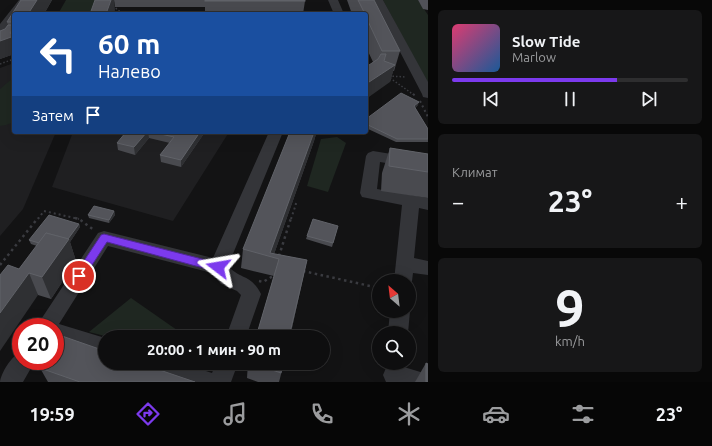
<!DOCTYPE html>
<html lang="ru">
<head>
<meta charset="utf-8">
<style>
	body { margin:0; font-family:Ubuntu,sans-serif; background:#171718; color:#f1f3f6; height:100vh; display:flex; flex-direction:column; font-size:15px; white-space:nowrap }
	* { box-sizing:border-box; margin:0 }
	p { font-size:13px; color:#9b9c9e }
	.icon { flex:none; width:22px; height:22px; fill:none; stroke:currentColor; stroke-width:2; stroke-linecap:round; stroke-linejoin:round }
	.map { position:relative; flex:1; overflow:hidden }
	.drawer { display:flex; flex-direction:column; gap:10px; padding:10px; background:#080808; width:284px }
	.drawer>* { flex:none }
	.banner { position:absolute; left:12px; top:12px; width:356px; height:122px; border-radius:4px; box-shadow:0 4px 16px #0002,0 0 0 1px #2e2e2f; background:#1a4fa0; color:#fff; overflow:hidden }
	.needle { width:26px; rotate:332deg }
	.controls { position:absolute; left:372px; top:274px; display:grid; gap:8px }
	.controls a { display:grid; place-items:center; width:44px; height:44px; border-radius:50%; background:#0e0e0f; box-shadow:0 4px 16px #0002,0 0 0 1px #2e2e2f; font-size:20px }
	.speed { position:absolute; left:12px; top:318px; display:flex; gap:8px; font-size:20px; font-weight:700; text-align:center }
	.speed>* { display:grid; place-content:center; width:52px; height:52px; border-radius:50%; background:#0e0e0f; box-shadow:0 4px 16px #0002,0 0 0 1px #2e2e2f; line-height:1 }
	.speed .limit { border:6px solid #d22; background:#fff; color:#111 }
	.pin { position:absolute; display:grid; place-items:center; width:34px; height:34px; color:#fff; margin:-17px; border:2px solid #fff; border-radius:50%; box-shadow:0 1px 4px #0007 }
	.me { position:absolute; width:44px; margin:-22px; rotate:284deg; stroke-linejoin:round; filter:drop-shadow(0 0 3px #0008) }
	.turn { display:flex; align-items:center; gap:14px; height:84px; padding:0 20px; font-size:18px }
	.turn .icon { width:52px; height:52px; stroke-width:2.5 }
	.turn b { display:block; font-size:28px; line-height:34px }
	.then { display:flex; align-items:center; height:38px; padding:0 20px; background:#0003; gap:8px; font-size:15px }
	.big { font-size:30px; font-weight:700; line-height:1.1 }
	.drawer .tile { flex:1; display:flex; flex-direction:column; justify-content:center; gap:6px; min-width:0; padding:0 14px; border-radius:6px; background:#171718 }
	.drawer .dial { align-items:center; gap:0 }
	.dial b { font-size:52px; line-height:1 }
	.song { display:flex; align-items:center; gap:12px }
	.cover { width:48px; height:48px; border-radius:6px; background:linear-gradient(135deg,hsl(340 70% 55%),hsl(210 70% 35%)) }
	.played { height:4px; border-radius:2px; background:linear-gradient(90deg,#7c3aed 70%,#2e2e2f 70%) }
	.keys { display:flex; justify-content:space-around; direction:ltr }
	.heat { display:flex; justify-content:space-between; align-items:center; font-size:22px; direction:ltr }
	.trip { position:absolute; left:98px; top:330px; width:232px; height:40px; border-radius:20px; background:#0e0e0f; box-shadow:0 4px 16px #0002,0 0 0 1px #2e2e2f; font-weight:700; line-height:40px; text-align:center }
	.menu { display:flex; height:64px; justify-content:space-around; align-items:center; background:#060606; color:#9b9c9e }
	.menu .icon { width:28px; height:28px }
	.menu .on { color:#7c3aed }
	.menu b { font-size:18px; color:#f1f3f6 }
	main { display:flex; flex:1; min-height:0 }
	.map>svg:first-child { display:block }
	.built { fill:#1f1f21 }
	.green { fill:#1f2721 }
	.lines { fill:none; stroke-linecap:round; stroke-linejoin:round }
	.path-far2 { stroke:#3a3b40; stroke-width:1.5; stroke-dasharray:1.5 2; stroke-linecap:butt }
	.path-far1 { stroke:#3a3b40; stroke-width:2; stroke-dasharray:2 3; stroke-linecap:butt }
	.path { stroke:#3a3b40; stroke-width:2.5; stroke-dasharray:2.5 3.5; stroke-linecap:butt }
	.minor { fill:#343539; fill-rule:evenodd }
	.major { fill:#505158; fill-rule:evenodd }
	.wall { fill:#494a4f }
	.shaded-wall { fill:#2f3033 }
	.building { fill:#53545a; stroke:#606268 }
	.route { fill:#7c3aed; stroke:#51269a }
</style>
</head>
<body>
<main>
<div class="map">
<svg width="428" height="382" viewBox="0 0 428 382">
	<rect width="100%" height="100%" fill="#131314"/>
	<g class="built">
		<path d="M14,63V132H56L23,209L0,236V68Z"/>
		<path d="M73,132H229L173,221L52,187Z"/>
	</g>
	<g class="green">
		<path d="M66,0H97L92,14H58Z"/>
		<path d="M383,0H418L428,15V84Z"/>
		<path d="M14,77V122L6,125L0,126V89Z"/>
		<path d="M337,137L346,143L328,192L307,186L321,139Z"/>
		<path d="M131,298L187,337H109L89,332Z"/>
	</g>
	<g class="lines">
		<g class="path-far2">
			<path d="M113,6L123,14"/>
			<path d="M366,59L369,67"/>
			<path d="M0,64L14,59"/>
			<path d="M389,76L406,77"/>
			<path d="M390,78L414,95"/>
		</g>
		<g class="path-far1">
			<path d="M413,94L416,96"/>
			<path d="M420,101L428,117"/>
			<path d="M38,219L44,211L79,219"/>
			<path d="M291,219L296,204L292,203"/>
		</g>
		<g class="path">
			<path d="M75,218L79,219L94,230"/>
			<path d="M279,256L291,218"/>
			<path d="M0,265L38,218"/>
			<path d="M303,271L379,288"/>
			<path d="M259,281L263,282L273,276"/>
		</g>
		<g class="minor">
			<path d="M19,0H29L18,14H14C14,21 8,32 0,34V24Z"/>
			<path d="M328,0H338L344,14H334Z"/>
			<path d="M373,0H383L428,82V98L423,97L422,94Z"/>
			<path d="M269,132H283L228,266C241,280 251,274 261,294L246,337H226L241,295L237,291L221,284L212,273L108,246L59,324L105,338V358L55,341V327H36L98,233L104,231L213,258Z"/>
			<path d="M373,151L428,160V170L380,162L377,189L428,198V210L419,208L414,258L428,261V275L413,273L412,281L409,287V281H394L402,205L362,197L360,193L366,156L368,153Z"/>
			<path d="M409,309L410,311L408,333H388L390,311H409Z"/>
			<path d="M21,352V361H35L23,382H0C1,373 12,355 21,352Z"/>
			<path d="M138,363H181L212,373L216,363H238L231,382H175L141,370Z"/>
			<path d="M394,364L427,374L428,382H386L383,375L386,368Z"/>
		</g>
		<path class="major" d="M418,0H428V10L423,9Z"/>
	</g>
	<g class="wall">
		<path d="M21,0H52L44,14H14V54L0,59V31L5,29L8,25L7,22Z"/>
		<path d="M114,0H305V1L303,14H205V7H115Z"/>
		<path d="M347,0H374L400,51L394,71H393L390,82L373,62L366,47V14H352Z"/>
		<path d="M418,105L415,108L428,129V142H396L366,128V119Z"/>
		<path d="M126,132H205L181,167L161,162L160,155L170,143L149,138L135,155L118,150L117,143Z"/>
		<path d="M316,134L314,141L274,254L307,260L290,337H256L274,276L241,268L243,249Z"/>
		<path d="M390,148L428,154V198L381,191L382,173Z"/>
		<path d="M114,211L115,215L109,223L89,218L88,215Z"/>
		<path d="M79,224L80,227L70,242L76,261L51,299L38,295L19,269L37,246L31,244L29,240Z"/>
		<path d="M338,226L332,247L306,239L307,236Z"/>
		<path d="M248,363H284L279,382H258L247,378Z"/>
		<path d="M426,363L428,382H415Z"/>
		<path d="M40,368L195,382H48Z"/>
	</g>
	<g class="shaded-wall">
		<path d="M37,0H52L44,14H28Z"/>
		<path d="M111,0H114L115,10L114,14H106Z"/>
		<path d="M14,27V54L0,59V41Z"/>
		<path d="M386,54L382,71L395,65L390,82L366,99V84Z"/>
		<path d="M419,102L418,105L413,110L414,106Z"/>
		<path d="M147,132H148L149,138L135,155L134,147Z"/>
		<path d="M200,132H205L181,167V160Z"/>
		<path d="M314,132H318L316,134L314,141L273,257L270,253Z"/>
		<path d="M114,211L115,215L109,223V220Z"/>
		<path d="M79,224L80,227L70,242L76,261L51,299L42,277L58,253Z"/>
		<path d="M307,260L290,337H289Z"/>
		<path d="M29,273L38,295L0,351V313Z"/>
	</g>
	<g class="building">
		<path d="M21,0H37L28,14H14V22H7Z"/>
		<path d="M95,0H111L106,14H90Z"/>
		<rect x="205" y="0" width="100" height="1"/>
		<path d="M358,0H374L400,51H382L366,17V14H365Z"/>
		<path d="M8,25H14V27L10,33L14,35V36L0,41V31L5,29Z"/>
		<path d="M381,54H386L384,61L395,65L366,84V67L378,59Z"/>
		<path d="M401,93L419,102L414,106L428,129V139H397L366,124V119Z"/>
		<path d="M126,132H147L134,147L117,143Z"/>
		<path d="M152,132H200L181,160L160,155L174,137Z"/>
		<path d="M290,132H314L270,253L307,260L289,337H256L279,259L243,249Z"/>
		<path d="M390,148L428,154V172L389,166Z"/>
		<path d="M94,206L114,211L109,220L88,215Z"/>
		<path d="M49,215L79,224L68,239L46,233L39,243L29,240Z"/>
		<path d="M313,219L338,226L333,243L307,236Z"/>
		<path d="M46,233L69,239L42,277L29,273L0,313V275L8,265L19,269Z"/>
		<path d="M62,336L105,351V363H139L195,382H80L40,368L45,361H55V346Z"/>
		<path d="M252,363H283L281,373Z"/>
		<path d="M426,363L428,364V382H426Z"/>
	</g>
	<path class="route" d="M104,234L218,263L221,264L223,267L221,270L218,272L107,242L83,279L79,280L76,279L74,276L76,273L101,235Z"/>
</svg>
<div class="controls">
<a><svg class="needle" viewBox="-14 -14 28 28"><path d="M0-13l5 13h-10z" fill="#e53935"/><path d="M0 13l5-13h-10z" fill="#9b9c9e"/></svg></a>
<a><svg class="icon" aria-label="search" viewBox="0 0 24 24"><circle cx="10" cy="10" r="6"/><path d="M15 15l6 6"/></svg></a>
</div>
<div class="speed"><div class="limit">20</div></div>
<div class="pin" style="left:79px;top:276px;background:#d93025"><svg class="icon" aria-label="arrive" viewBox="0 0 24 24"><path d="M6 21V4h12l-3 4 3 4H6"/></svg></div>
<svg class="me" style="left:218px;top:267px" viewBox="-20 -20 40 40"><path d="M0-17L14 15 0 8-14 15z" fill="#7c3aed" stroke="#fff" stroke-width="4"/></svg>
<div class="trip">20:00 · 1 мин · 90 m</div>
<div class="banner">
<div class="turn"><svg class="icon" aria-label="left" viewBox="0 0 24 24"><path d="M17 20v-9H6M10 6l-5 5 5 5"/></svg><div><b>60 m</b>Налево</div></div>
<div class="then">Затем<svg class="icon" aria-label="arrive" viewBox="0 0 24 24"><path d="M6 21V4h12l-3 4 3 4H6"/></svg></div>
</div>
</div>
<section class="drawer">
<div class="tile">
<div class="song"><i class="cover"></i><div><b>Slow Tide</b><p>Marlow</p></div></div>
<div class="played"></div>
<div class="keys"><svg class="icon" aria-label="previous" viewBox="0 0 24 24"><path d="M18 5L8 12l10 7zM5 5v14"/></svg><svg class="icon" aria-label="pause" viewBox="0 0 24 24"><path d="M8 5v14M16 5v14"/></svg><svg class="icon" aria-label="next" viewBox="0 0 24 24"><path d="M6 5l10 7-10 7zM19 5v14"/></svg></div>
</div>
<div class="tile"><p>Климат</p>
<div class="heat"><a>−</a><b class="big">23°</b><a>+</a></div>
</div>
<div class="tile dial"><b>9</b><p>km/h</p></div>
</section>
</main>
<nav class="menu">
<b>19:59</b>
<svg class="icon on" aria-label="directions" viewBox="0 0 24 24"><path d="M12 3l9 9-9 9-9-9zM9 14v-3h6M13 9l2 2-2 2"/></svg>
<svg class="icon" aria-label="music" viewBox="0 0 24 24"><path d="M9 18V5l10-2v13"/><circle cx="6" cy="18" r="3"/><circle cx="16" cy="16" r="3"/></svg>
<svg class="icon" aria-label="phone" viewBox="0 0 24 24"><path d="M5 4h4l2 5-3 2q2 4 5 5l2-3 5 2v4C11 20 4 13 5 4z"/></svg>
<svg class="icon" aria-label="climate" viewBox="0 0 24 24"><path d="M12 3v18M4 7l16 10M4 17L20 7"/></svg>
<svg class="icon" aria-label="car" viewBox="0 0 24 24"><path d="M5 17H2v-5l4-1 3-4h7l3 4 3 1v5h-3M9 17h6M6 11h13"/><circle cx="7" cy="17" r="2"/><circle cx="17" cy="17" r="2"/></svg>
<svg class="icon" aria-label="filters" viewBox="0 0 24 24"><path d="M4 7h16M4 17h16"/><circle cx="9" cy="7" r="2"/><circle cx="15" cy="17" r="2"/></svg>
<b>23°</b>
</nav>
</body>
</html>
